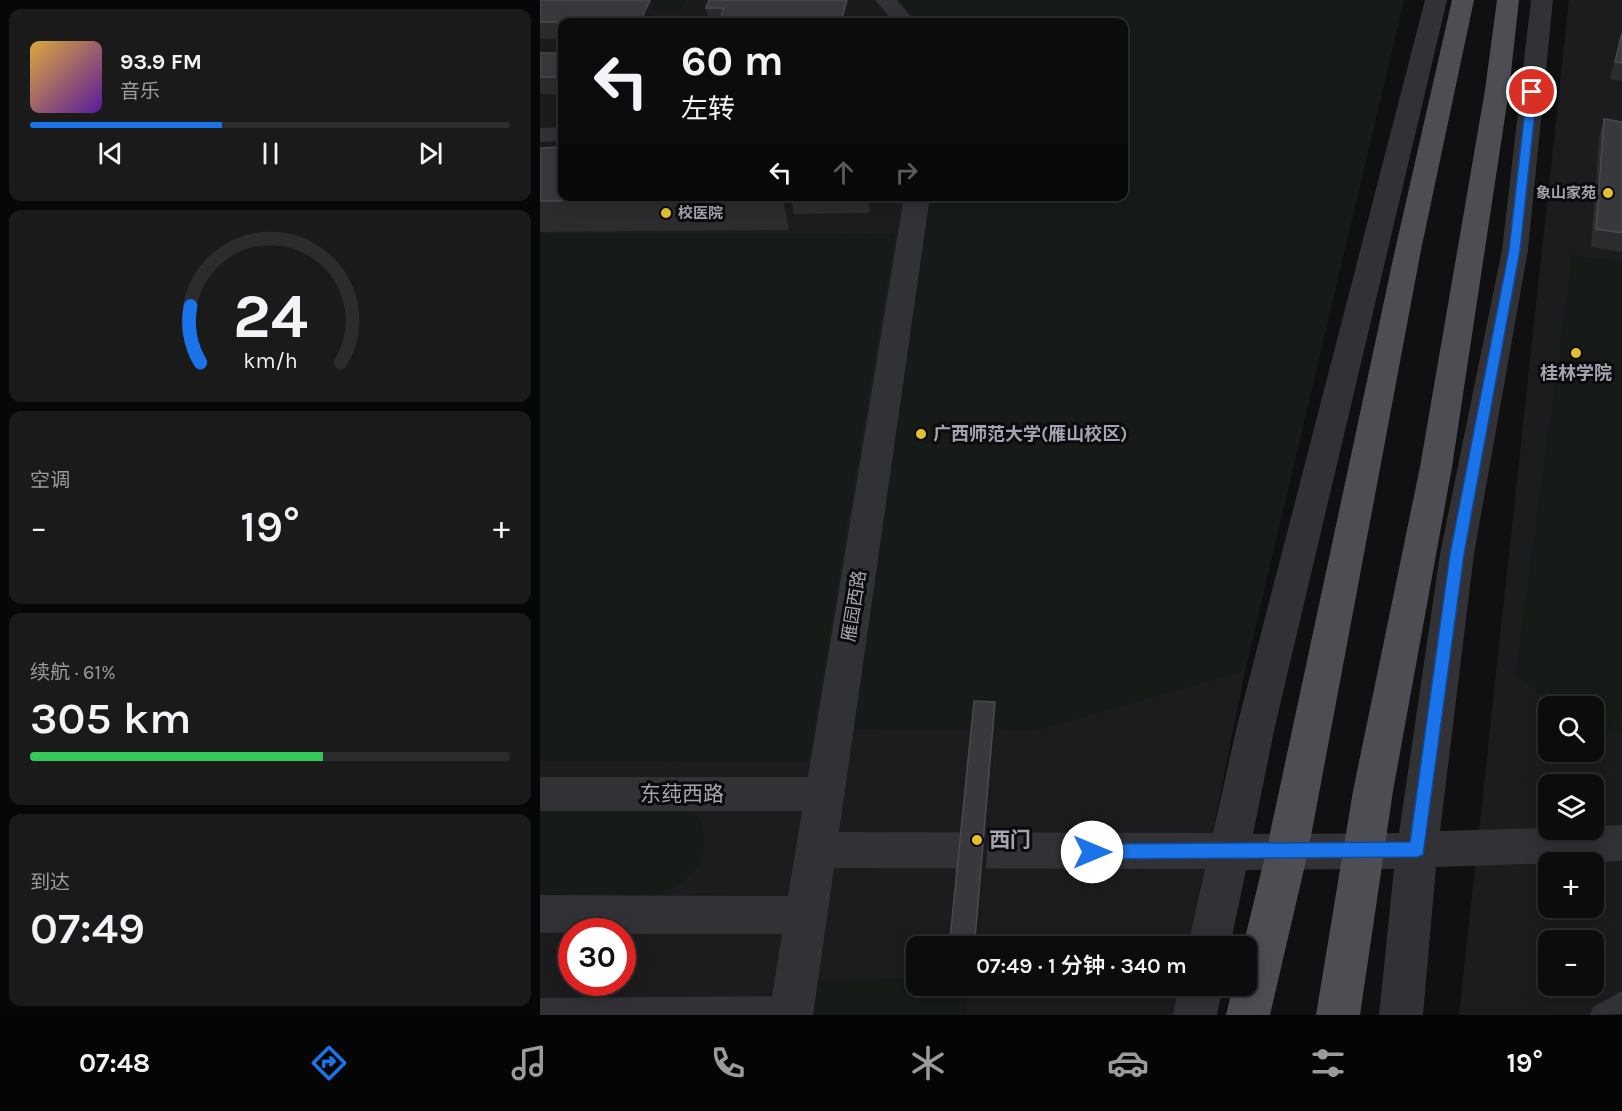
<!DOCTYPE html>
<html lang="zh">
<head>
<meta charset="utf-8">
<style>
	body { margin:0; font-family:Karla,"Noto Sans SC",sans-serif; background:#1a1a1b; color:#f1f3f6; height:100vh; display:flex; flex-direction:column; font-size:22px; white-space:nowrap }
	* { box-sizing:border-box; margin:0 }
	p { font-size:20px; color:#9a9b9d }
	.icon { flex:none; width:33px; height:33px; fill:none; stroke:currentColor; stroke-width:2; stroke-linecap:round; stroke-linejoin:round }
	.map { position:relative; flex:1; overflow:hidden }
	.panel { display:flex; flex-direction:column; gap:9px; padding:9px; background:#070707; width:540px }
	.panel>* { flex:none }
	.top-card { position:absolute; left:18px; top:18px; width:570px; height:183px; border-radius:12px; box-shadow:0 3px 15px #0003,0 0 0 2px #2c2c2e; background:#0c0c0d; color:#f1f3f6; overflow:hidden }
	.fabs { position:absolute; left:998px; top:696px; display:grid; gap:12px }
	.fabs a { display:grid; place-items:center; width:66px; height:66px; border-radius:12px; background:#0c0c0d; box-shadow:0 3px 15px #0003,0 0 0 2px #2c2c2e; font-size:30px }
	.speed { position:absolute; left:18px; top:918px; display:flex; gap:12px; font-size:30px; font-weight:700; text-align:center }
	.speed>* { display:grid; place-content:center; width:78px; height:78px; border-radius:50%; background:#0c0c0d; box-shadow:0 3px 15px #0003,0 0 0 2px #2c2c2e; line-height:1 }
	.speed .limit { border:9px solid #d22; background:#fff; color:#111 }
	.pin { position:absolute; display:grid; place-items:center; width:51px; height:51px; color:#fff; margin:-26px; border:3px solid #fff; border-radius:50%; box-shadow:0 2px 6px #0007 }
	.me { position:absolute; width:66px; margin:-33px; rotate:90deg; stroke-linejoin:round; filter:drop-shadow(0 0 4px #0008) }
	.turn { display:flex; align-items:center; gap:21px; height:126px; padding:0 24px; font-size:27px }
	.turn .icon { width:78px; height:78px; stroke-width:2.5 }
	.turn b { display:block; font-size:42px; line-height:51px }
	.lanes { display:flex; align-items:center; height:57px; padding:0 24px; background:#0003; justify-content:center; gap:30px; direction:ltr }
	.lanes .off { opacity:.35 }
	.big { font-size:45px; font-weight:600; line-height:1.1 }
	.panel .tile { flex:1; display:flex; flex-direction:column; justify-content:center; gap:9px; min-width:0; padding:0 21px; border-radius:12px; background:#1a1a1b }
	.panel .dial { align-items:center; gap:0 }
	.dial svg { height:156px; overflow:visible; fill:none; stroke:#2c2c2e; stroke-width:7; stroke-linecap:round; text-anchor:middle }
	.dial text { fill:#f1f3f6; stroke:none }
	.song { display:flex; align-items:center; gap:18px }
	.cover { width:72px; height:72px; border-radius:9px; background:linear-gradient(135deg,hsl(40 70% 55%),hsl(270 70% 35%)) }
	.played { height:6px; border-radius:3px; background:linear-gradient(90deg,#1a73e8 40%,#2c2c2e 40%) }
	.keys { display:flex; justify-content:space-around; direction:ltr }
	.heat { display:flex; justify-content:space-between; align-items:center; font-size:33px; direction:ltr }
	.charge { height:9px; border-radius:4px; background:linear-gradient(90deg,#34c759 61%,#2c2c2e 0) }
	.trip { position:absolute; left:366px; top:936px; width:351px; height:60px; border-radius:12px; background:#0c0c0d; box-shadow:0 3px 15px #0003,0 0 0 2px #2c2c2e; font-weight:600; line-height:60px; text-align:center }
	.dock { display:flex; height:96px; justify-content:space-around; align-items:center; background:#050505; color:#9a9b9d }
	.dock .icon { width:42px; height:42px }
	.dock .current { color:#1a73e8 }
	.dock b { font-size:27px; color:#f1f3f6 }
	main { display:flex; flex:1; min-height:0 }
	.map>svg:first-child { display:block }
	.built { fill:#1c1c1e; fill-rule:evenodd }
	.green { fill:#161b18 }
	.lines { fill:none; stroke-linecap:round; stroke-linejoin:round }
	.lane { fill:#313136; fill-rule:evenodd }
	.street { fill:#313136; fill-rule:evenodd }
	.primary { fill:#4d4e54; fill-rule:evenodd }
	.wall { fill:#2c2c2f }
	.shaded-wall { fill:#1b1b1d }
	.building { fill:#39393d; stroke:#494a4f; stroke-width:1.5 }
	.route { fill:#1a73e8; stroke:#114b97; stroke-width:1.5 }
	.poi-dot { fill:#e5bf33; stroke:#0b0b0c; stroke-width:2 }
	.labels { text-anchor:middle; stroke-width:6; stroke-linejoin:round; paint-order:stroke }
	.far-poi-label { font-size:15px; font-weight:bold; fill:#a2a4b1; stroke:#0b0b0c; text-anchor:end }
	.poi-label { font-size:18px; font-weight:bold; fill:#a2a4b1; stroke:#0b0b0c }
	.street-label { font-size:18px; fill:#a2a4b1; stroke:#0b0b0c }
	.near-street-label { font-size:21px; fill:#a2a4b1; stroke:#0b0b0c }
	.near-poi-label { font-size:21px; font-weight:bold; fill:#a2a4b1; stroke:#0b0b0c; text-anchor:start }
</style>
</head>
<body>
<main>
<section class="panel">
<div class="tile">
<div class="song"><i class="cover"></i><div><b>93.9 FM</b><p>音乐</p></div></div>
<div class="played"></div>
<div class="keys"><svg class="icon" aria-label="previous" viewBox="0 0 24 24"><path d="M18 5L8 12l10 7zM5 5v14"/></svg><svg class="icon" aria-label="pause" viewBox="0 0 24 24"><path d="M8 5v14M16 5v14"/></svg><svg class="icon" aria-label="next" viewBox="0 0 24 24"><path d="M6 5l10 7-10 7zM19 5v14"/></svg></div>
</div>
<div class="tile dial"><svg viewBox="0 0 100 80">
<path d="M14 69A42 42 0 1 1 86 69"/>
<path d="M14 69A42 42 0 0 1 9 40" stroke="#1a73e8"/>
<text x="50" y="56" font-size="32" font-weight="700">24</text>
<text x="50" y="72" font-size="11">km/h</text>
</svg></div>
<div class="tile"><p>空调</p>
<div class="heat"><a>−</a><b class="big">19°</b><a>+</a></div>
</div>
<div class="tile"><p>续航 · 61%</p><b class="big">305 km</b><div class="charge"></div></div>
<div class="tile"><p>到达</p><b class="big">07:49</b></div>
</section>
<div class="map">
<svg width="1082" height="1015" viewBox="0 0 1082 1015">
	<rect width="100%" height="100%" fill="#101011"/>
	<g class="built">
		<path d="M0,0H864L705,671L650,946H376V986H642L634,1015H0ZM22,22H584V196H22ZM32,932H82V982H32Z"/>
		<path d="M1029,0H1082V1015H919ZM1008,706H1053V752H1008ZM1008,784H1053V830H1008ZM1008,862H1053V908H1008ZM1008,940H1053V986H1008Z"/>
	</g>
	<g class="green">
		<path d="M108,0H145L141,10L103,11Z"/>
		<path d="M346,0H864L705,671L495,731L295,729L377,197L584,196V22H365Z"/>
		<path d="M355,233L268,762L0,761V234Z"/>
		<path d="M1032,255L1082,262V732H1055L1053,706H1018L975,676Z"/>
		<path d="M0,806H137L158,816L163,827L165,847L158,867L142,883L117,896L0,895Z"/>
		<path d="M376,979V986H427L426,1015H251L256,981Z"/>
	</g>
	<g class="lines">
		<g class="lane">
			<path d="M1082,991V1014L1050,1015L1053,1007Z"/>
			<path d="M251,996L259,999L262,1007L259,1015H0V998Z"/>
		</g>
		<g class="street">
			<path d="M335,0H357L376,22H354Z"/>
			<path d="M885,0H907L735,726L713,834L859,833L900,554L962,250L991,0H1013L988,250L934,554L900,831L1008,828L1053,830V826L1082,825V861L896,867L883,1015H839L854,869L706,870L690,946H648L665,869L294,868L273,1015H229L242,934H82V932L0,933V895L248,896L262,811H0V777H268L364,196H390L299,832L673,833L697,726Z"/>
			<path d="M22,127V141L0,142V128Z"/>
			<path d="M639,986H683L677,1015H633Z"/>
		</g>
		<g class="primary">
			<path d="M912,0H934L881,250L768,852L730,1015H686L693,986H706V946H703L726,852L855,250Z"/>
			<path d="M957,0H979L969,90L912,467L853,791L820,1015H776L813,791L880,467L945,90Z"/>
		</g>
	</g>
	<g class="wall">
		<path d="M0,0H24L114,17L111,22H22V39H0Z"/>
		<path d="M307,0L309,16L307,22H169L166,8Z"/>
		<path d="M1082,31V81L1070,79Z"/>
		<rect x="0" y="53" width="22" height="41"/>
		<path d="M1064,119L1082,122V252L1051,247L1059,137Z"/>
		<path d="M0,148L22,196H332L330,213L254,214L253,209L249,230L0,232Z"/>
		<path d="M455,702L457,733L439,946H411L410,939Z"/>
	</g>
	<g class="shaded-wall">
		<path d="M110,0L114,17L111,22H100Z"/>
		<path d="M307,0L309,16L307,22H301Z"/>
		<path d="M244,196H251L253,209L249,230L243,199Z"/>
		<path d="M327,196H332L330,213Z"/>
		<path d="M455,702L457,733L439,946H435V939Z"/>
	</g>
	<g class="building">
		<path d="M0,0H110L100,22H0Z"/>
		<path d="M169,0H307L301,22H179L184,8H166Z"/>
		<path d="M1082,33V63L1075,62Z"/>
		<rect x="0" y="53" width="22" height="24"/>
		<path d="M1064,119L1082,122V233L1056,229Z"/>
		<path d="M22,147V196H244L243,199L0,201V148Z"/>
		<path d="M434,701L455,702L435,939H410Z"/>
	</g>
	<path class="route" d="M992,89L997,92L980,250L924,554L883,855L877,857L552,859L546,857L543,852L546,846L552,844L870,842L910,554L969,250L987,92Z"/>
	<g class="poi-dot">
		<circle cx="1068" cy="193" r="6"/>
		<circle cx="126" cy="213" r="6"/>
		<circle cx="1036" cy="353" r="6"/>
		<circle cx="381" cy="434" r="6"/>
		<circle cx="437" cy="840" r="6"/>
	</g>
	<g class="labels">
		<g class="far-poi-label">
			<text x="1056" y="198">象山家苑</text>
			<text x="138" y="218" text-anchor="start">校医院</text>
		</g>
		<g class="poi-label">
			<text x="1036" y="379">桂林学院</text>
			<text x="393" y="440" text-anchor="start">广西师范大学(雁山校区)</text>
		</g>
		<g class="street-label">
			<text transform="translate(314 606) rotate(-81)" y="6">雁园西路</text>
		</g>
		<g class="near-street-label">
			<text x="142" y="801">东莼西路</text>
		</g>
		<g class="near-poi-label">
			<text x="449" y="847">西门</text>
		</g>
	</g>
</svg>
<div class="fabs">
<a><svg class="icon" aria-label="search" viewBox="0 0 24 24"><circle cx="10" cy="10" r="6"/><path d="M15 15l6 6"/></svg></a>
<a><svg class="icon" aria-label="layers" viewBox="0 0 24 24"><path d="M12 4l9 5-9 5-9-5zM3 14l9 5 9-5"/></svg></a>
<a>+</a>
<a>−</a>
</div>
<div class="speed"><div class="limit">30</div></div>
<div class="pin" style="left:992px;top:92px;background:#d93025"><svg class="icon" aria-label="arrive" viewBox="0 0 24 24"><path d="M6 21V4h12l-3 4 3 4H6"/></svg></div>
<svg class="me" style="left:552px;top:852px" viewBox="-20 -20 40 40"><circle r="19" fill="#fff"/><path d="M0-13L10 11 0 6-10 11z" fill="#1a73e8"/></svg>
<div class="trip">07:49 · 1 分钟 · 340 m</div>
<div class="top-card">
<div class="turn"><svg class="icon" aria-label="left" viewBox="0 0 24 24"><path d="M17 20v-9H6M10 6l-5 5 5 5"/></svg><div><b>60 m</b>左转</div></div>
<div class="lanes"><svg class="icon" aria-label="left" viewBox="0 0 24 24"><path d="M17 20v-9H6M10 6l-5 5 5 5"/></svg><svg class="icon off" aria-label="ahead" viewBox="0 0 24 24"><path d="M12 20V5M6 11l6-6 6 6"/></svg><svg class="icon off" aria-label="right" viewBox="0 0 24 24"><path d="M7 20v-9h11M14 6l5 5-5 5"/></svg></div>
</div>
</div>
</main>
<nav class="dock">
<b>07:48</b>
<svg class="icon current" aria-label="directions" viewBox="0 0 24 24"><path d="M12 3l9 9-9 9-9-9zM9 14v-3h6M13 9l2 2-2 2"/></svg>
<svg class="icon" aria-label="music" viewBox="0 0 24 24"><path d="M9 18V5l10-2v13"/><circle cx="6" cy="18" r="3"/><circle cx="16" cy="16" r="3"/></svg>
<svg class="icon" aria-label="phone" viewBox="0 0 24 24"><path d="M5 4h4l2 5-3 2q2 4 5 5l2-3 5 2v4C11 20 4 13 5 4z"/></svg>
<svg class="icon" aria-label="climate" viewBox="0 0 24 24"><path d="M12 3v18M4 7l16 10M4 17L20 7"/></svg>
<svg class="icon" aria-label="car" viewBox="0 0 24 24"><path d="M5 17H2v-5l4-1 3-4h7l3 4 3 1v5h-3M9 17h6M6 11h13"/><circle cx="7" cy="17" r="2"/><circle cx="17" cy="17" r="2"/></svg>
<svg class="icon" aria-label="filters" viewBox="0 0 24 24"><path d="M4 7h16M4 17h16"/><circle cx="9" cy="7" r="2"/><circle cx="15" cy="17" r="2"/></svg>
<b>19°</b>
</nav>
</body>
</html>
